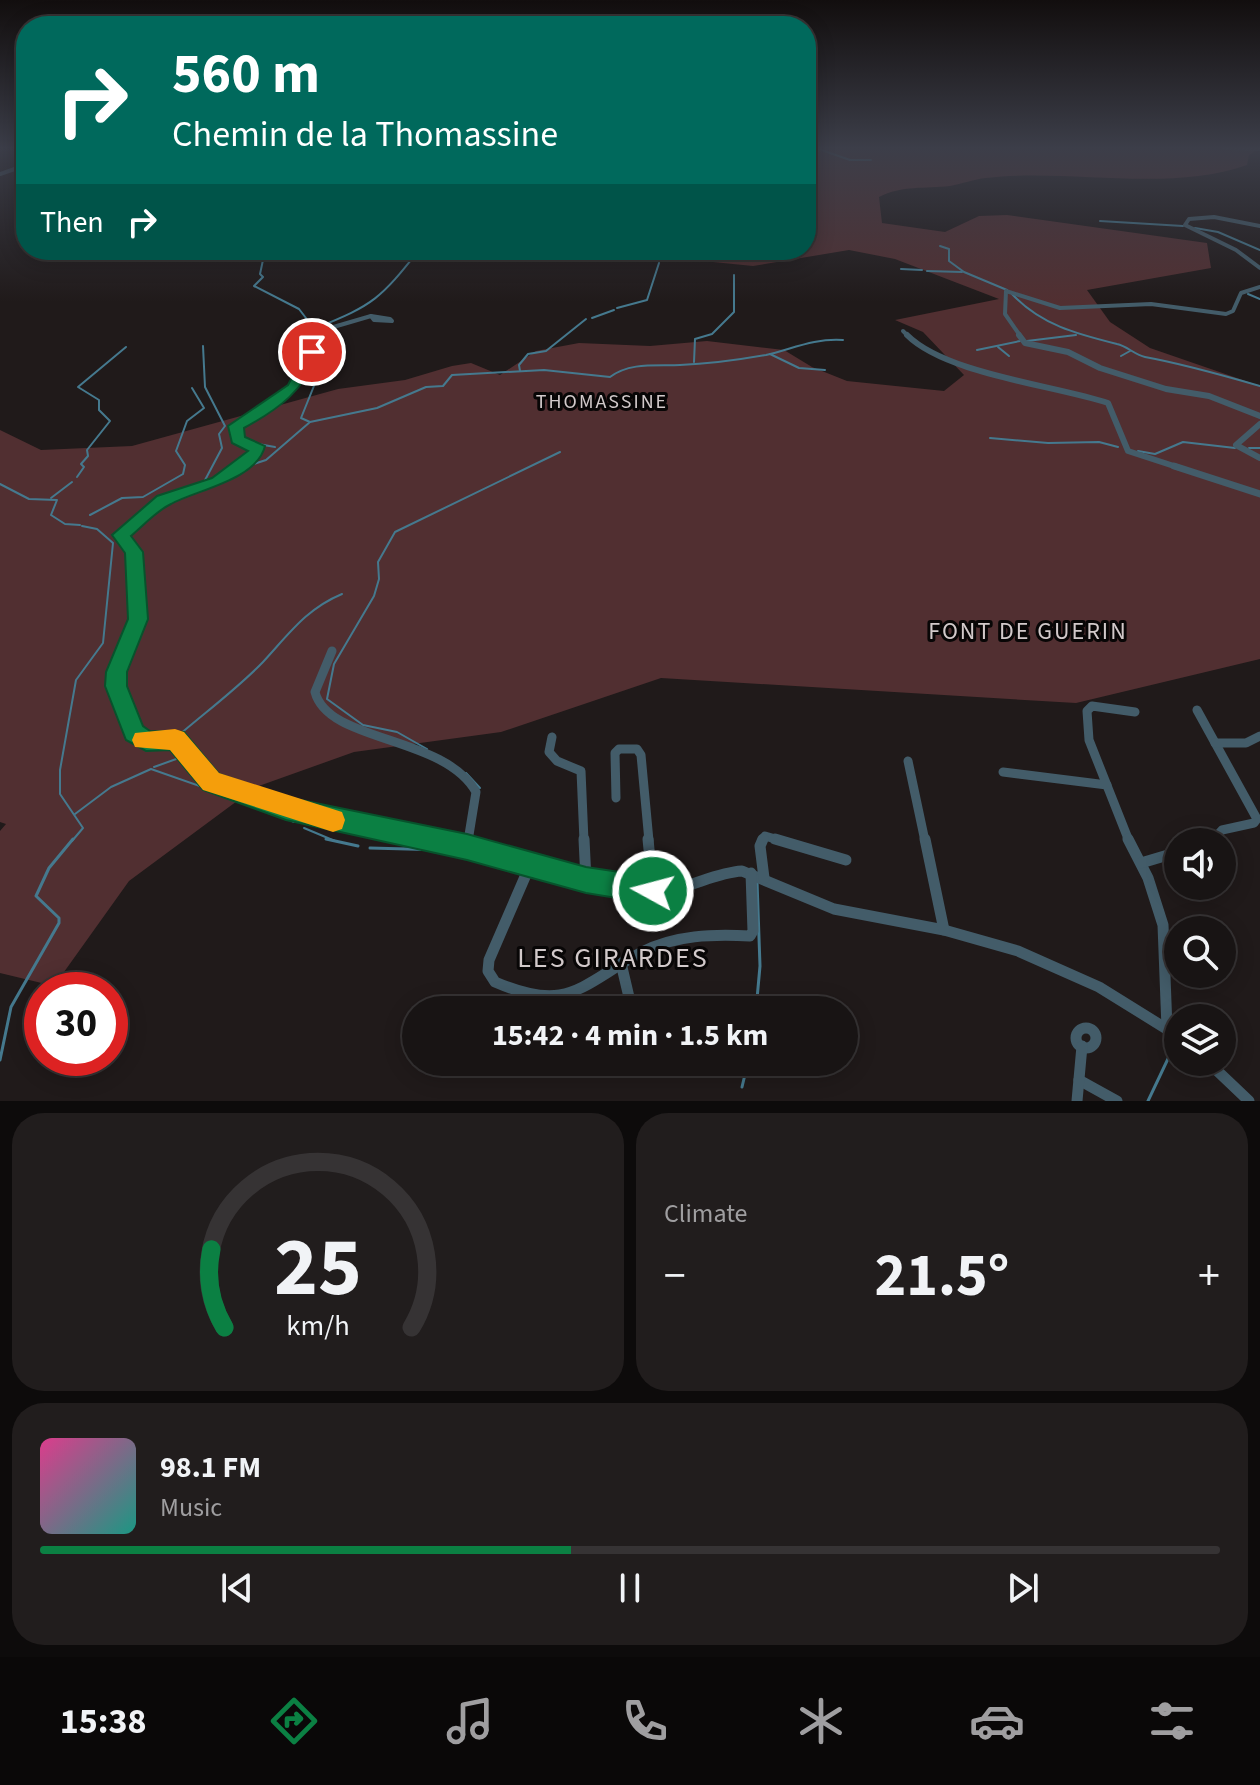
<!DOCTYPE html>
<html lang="en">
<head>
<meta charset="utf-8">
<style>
	body { margin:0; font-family:"Source Sans 3",sans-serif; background:#211d1d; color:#f1f3f6; height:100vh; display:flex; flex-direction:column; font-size:30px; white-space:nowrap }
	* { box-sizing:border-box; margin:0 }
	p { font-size:26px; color:#9f9ea0 }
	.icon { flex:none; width:44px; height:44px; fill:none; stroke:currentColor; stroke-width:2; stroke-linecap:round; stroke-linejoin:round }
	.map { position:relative; height:1101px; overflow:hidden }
	.details { display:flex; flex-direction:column; gap:12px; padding:12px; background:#0d0b0b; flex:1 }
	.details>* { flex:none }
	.hud { position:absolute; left:16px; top:16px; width:800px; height:244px; border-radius:32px; box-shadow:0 4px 20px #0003,0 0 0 2px #363334; background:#00695c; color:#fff; overflow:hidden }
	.fabs { position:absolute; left:1164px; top:828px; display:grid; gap:16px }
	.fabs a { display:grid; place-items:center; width:72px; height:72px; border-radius:50%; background:#181414; box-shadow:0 4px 20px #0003,0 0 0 2px #363334; font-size:40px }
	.speed { position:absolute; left:24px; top:972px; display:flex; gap:16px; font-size:40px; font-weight:700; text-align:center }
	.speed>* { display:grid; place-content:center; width:104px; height:104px; border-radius:50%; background:#181414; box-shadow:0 4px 20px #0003,0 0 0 2px #363334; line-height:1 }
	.speed .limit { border:12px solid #d22; background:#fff; color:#111 }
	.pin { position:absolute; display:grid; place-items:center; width:68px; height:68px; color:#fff; margin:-34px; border:4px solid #fff; border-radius:50%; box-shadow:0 2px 8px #0007 }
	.me { position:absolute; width:88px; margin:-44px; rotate:277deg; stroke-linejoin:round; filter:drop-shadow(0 0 6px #0008) }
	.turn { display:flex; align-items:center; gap:28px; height:168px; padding:0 24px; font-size:36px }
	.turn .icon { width:104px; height:104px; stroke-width:2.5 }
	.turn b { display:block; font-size:56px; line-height:68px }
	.then { display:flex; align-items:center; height:76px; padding:0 24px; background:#0003; gap:16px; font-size:30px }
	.big { font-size:60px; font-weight:700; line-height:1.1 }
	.details .tile { flex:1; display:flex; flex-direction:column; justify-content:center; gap:12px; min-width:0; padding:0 28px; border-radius:32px; background:#211d1d }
	.details .dial { align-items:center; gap:0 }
	.dial svg { height:208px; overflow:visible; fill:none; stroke:#363334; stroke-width:7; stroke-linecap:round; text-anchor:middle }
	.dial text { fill:#f1f3f6; stroke:none }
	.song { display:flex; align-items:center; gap:24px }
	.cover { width:96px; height:96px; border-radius:12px; background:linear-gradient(135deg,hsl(330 70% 55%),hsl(170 70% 35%)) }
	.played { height:8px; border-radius:4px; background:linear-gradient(90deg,#0b8043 45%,#363334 45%) }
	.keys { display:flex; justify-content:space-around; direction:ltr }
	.heat { display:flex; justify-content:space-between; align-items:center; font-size:44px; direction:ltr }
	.details .tiles { flex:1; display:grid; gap:12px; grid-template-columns:1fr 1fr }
	.tile:last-child { grid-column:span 2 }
	.trip { position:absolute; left:402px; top:996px; width:456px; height:80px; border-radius:40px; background:#181414; box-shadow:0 4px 20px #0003,0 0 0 2px #363334; font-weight:700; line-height:80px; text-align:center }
	.menu { display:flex; height:128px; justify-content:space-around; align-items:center; background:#0a0808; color:#9f9ea0 }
	.menu .icon { width:56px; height:56px }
	.menu .on { color:#0b8043 }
	.menu b { font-size:36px; color:#f1f3f6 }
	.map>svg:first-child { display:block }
	.green { fill:#512f31 }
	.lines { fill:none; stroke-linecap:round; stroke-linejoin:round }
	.stream-far1 { stroke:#45798e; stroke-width:2 }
	.stream { stroke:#45798e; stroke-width:3 }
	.minor-far4 { stroke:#435c69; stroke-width:4 }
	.minor-far3 { stroke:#435c69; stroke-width:6 }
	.minor-far2 { stroke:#435c69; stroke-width:7 }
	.minor-far1 { stroke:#435c69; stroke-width:9 }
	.minor { stroke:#435c69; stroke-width:11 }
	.route { fill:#0b8043; stroke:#07532c; stroke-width:2 }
	.slow { fill:#f59e0b }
	.labels { text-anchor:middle; stroke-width:6; stroke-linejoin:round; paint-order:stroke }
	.far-neighbourhood-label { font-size:20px; letter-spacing:2px; fill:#d2c9ca; stroke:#080606 }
	.neighbourhood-label { font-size:24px; letter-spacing:2px; fill:#d2c9ca; stroke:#080606 }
	.near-neighbourhood-label { font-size:28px; letter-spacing:2px; fill:#d2c9ca; stroke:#080606 }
</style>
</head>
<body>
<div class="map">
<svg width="1260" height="1101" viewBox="0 0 1260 1101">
	<rect width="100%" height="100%" fill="#201a1a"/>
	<path class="green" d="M806,148H1260L1249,155L1247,165C1168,193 1068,168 986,178C974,179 962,184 950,186C925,189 902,185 879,197L882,223L945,232L979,216L1007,215L1207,243L1211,268L1087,290L1110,322L1150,348L1260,386V659L1076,703L661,678L501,732L354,752L256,787L129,881L54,986L0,973V831L6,824L0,822V430L41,450L132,446L338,389L405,380L452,366L471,363L500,375L536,351L579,343L650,346L707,341L784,350L812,367L847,381L944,391L964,375L923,332L895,320L999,299L895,259L849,250L753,266L663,257L669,250H806Z"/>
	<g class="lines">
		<g class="stream-far1">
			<path d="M816,148L850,160H871"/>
			<path d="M1100,221L1183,226"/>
			<path d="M1195,228L1218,232L1260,250"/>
			<path d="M940,246L949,249V261L964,272L1007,290"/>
			<path d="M277,250L263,260L260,274L263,277L254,286L299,309L316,331"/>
			<path d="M243,254L261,259"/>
			<path d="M901,269L922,270"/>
			<path d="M927,271L962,272"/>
			<path d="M1012,294C1041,325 1077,334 1117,344C1127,346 1135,355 1145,357C1184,364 1222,375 1260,386"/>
			<path d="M1248,294L1260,299"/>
			<path d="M617,308L647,300L659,263"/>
			<path d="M592,318L614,310"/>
			<path d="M316,328C374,305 381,298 419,250"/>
			<path d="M1027,341L1076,335"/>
			<path d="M203,346L205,387L225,426L219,434L222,448L204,482"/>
			<path d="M998,347L1009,356"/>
			<path d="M977,350L1020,341"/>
			<path d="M770,354L799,368L825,370"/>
			<path d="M1121,356L1130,351"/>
			<path d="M694,362L695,339L712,334L734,312V275"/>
			<path d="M520,371L519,365L528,354L546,351L586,319"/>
			<path d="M310,422L301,418L320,371L315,366L314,337"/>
			<path d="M990,438L1048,443L1099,442L1118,447"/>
			<path d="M258,444L275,447"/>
			<path d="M1249,448H1260"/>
			<path d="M1138,451L1155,454L1183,442L1235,448"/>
			<path d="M241,468L266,460L310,422L377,408L426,387L443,386L452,375L544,370L610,377C630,362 656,366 680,365C709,364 738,360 766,355C792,349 814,338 843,340"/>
			<path d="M77,477L84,467L81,464L88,456L87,450L110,421L99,410V400L78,387L126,347"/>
			<path d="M0,484L29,499L57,500L51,515L65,524L80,525"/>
			<path d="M200,491L216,485"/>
			<path d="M51,498L72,482"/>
			<path d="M90,515L122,498L143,497L183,474L185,465L176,451L187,421L204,408L192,388"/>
			<path d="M142,522L162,505"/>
			<path d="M179,735C207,711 238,688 263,662C289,634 306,609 342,594"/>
			<path d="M427,749L397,732L363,725L327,699L334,664L374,596L379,579L378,562L395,532L560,452"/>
			<path d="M154,767L179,758"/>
			<path d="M466,773L480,788"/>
			<path d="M75,814L111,787L151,769L268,810"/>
			<path d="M286,818L294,822"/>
			<path d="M304,828L335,841"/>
			<path d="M72,841L83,828L60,794V770L76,680L103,643L113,543L97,529L82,526"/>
		</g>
		<g class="stream">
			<path d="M326,839L358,846"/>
			<path d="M370,848L444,850"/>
			<path d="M756,1010L760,966L757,881"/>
			<path d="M0,1060L11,1007L59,923V918L36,896L49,868L73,839"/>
			<path d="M742,1087L748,1062"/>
			<path d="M1148,1101L1175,1044"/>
		</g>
		<g class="minor-far4">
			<path d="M1225,148L1260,149"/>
			<path d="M0,174L26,165"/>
			<path d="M1260,226L1214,217L1189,219L1185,225L1236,250L1260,268"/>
			<path d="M371,316L390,319L392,321L374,320Z"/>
			<path d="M903,331L909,337"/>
			<path d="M312,337H321"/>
			<path d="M329,337L330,328L371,316"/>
			<path d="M1021,337L1005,314L1006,291L1060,308L1151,304L1226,314L1233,311L1241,293L1260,287"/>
		</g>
		<g class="minor-far3">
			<path d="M319,335L328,342L329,335"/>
			<path d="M907,335C946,374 1053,385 1108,403L1128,451L1180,468"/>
			<path d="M1019,335L1025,343L1068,352L1100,368L1166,389L1209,396L1260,416"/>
			<path d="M1260,424L1236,445L1260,458"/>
			<path d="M235,468L255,454L258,447L237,440L235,427C273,405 312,383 312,335"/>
		</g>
		<g class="minor-far2">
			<path d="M1174,466L1260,494"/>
			<path d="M132,633L138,619L134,552L121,535L163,500L216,482L238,466"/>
		</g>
		<g class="minor-far1">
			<path d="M133,631C112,685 115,685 138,737L152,741L175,739L211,782L278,806L440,841"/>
			<path d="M332,651L315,692C328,743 444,735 476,792L468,841"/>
			<path d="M1197,710L1257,819L1254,823L1222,830L1212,841"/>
			<path d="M552,737L549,752L557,761L581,771L584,841"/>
			<path d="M1215,743H1246L1260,736"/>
			<path d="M908,761L925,841"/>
			<path d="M1003,772L1107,785"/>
			<path d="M616,798L615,753L619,749H637L641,755L649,841"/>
			<path d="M762,841L765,836L782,841"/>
			<path d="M1129,841L1089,740L1087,711L1092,706L1135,712"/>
		</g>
		<g class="minor">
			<path d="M430,839C503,855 578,889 653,891C685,892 711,873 742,871L834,909L944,930L1018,951L1099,987L1178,1036"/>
			<path d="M584,839L586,880"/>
			<path d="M648,839L653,891"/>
			<path d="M763,839L760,846L764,878"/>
			<path d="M775,839L846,860"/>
			<path d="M925,839L944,930"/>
			<path d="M1128,839L1148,878L1163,925L1167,1028"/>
			<path d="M1211,842L1214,839"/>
			<path d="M467,847L468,839"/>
			<path d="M531,863L489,960L488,971L495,982C569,1014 580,985 642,952C675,935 713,934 750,936L753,931L751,873"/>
			<path d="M1141,863L1178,852"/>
			<path d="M621,963L632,1010"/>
			<circle cx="1086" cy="1038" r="10"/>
			<path d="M1208,1062L1249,1101"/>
			<path d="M1079,1080L1117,1101"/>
			<path d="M1077,1101L1082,1046"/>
		</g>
	</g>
	<linearGradient id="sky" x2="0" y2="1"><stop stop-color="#120e0e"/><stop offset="0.49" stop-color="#3c3e49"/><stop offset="1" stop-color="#3c3e49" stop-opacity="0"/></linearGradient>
	<rect width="1260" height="302" fill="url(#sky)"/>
	<path class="route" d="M307,349L318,352C305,390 279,409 244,428L245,437L265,446C257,480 196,490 171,504C156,511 143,526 131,536L143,552L148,619L127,672V686L143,726L150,731L184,732L219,774L286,797L467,834L586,867L653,877L662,881L666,891L662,900L653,904L586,893L467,860L286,820L203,790L170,750L146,751L126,740L105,686L106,672L128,619L125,553L112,535L157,496L212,478L248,451L232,443L228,426L288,385Z"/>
	<path class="slow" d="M175,729L184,732L219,773L342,812L345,820L342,829L333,832L203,790L170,750L135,747L132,740L135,733Z"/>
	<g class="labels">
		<g class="far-neighbourhood-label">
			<text x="602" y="408">THOMASSINE</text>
		</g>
		<g class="neighbourhood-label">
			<text x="1028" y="639">FONT DE GUERIN</text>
		</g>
		<g class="near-neighbourhood-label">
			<text x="613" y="967">LES GIRARDES</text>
		</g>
	</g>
</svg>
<div class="fabs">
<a><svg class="icon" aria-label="sound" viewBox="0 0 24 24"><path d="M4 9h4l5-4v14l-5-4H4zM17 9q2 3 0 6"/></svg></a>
<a><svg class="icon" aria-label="search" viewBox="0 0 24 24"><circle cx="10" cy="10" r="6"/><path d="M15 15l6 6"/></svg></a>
<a><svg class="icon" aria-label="layers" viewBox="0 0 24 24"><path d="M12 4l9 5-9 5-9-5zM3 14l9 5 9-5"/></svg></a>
</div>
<div class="speed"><div class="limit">30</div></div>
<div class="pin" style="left:312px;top:352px;background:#d93025"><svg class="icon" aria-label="arrive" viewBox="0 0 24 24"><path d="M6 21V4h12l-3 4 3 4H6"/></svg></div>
<svg class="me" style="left:653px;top:891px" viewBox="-20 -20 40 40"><circle r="17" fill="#0b8043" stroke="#fff" stroke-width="3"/><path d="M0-11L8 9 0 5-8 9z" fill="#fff"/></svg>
<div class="trip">15:42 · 4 min · 1.5 km</div>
<div class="hud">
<div class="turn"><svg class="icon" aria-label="right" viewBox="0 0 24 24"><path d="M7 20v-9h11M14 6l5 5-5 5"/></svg><div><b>560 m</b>Chemin de la Thomassine</div></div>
<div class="then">Then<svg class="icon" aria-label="right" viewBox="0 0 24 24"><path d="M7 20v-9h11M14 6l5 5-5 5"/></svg></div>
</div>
</div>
<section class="details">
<div class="tiles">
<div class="tile dial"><svg viewBox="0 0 100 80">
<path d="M14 69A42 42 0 1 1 86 69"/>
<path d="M14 69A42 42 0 0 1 9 39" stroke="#0b8043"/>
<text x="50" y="56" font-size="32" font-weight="700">25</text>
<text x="50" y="72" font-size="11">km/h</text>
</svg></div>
<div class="tile"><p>Climate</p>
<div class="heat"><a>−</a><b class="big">21.5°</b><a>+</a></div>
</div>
<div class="tile">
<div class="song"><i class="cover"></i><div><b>98.1 FM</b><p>Music</p></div></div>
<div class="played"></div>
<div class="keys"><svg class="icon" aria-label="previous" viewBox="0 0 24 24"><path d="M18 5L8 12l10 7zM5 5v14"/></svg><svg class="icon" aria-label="pause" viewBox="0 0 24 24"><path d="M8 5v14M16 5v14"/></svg><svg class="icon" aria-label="next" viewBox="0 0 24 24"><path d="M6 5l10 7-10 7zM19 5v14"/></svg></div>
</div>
</div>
</section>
<nav class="menu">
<b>15:38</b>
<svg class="icon on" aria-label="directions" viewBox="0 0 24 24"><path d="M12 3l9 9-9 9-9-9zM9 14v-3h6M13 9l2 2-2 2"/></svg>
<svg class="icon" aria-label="music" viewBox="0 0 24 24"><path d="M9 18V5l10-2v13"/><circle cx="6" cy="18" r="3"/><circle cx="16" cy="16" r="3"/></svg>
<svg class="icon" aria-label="phone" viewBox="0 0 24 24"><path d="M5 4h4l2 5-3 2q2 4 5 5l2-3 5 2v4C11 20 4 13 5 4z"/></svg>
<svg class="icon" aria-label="climate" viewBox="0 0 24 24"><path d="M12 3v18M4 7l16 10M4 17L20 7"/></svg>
<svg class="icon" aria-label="car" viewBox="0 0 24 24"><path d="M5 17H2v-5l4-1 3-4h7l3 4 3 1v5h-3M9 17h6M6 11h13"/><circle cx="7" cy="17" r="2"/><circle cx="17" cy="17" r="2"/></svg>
<svg class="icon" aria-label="filters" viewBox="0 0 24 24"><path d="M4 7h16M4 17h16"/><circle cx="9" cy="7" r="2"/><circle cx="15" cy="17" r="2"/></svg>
</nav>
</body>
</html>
